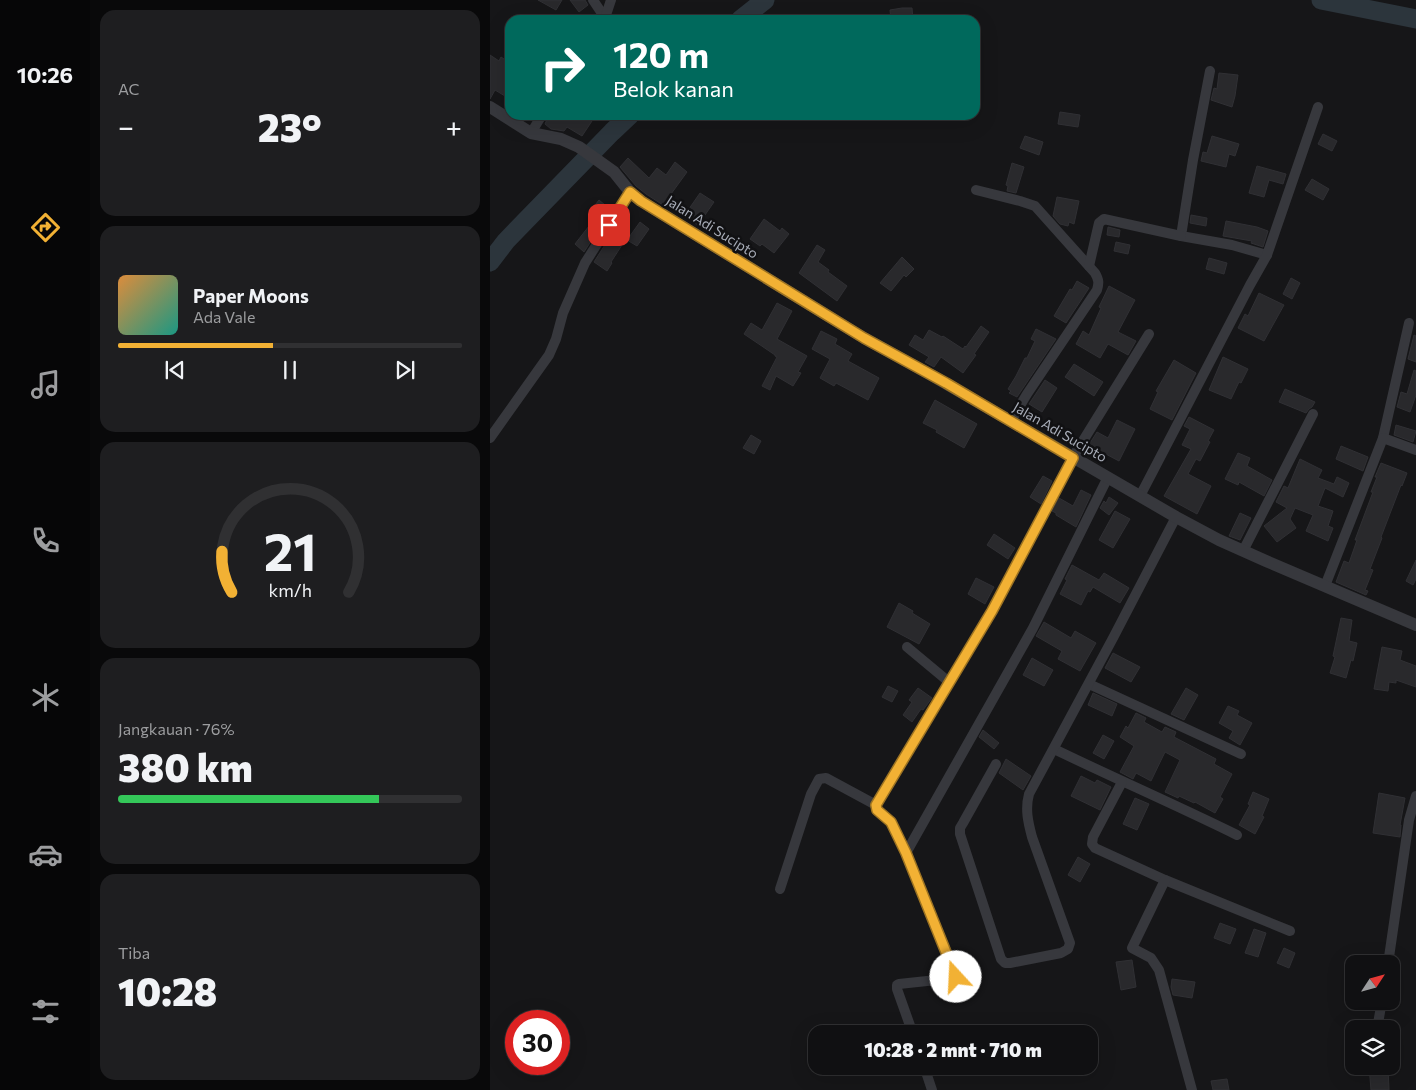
<!DOCTYPE html>
<html lang="id">
<head>
<meta charset="utf-8">
<style>
	body { margin:0; font-family:Commissioner,sans-serif; background:#1e1e20; color:#f1f3f6; height:100vh; display:flex; flex-direction:column; font-size:19px; white-space:nowrap }
	* { box-sizing:border-box; margin:0 }
	p { font-size:16px; color:#9c9d9f }
	.icon { flex:none; width:28px; height:28px; fill:none; stroke:currentColor; stroke-width:2; stroke-linecap:round; stroke-linejoin:round }
	.map { position:relative; flex:1; overflow:hidden }
	.side { display:flex; flex-direction:column; gap:10px; padding:10px; background:#09090a; width:400px }
	.side>* { flex:none }
	.guide { position:absolute; left:15px; top:15px; width:475px; height:105px; border-radius:15px; box-shadow:0 5px 20px #0002,0 0 0 1px #303032; background:#00695c; color:#fff; overflow:hidden }
	.needle { width:32px; rotate:54deg }
	.buttons { position:absolute; left:855px; top:955px; display:grid; gap:10px }
	.buttons a { display:grid; place-items:center; width:55px; height:55px; border-radius:10px; background:#101012; box-shadow:0 5px 20px #0002,0 0 0 1px #303032; font-size:25px }
	.speed { position:absolute; left:15px; top:1010px; display:flex; gap:10px; font-size:25px; font-weight:700; text-align:center }
	.speed>* { display:grid; place-content:center; width:65px; height:65px; border-radius:50%; background:#101012; box-shadow:0 5px 20px #0002,0 0 0 1px #303032; line-height:1 }
	.speed .limit { border:8px solid #d22; background:#fff; color:#111 }
	.pin { position:absolute; display:grid; place-items:center; width:42px; height:42px; color:#fff; margin:-21px; border-radius:10px; box-shadow:0 2px 8px #0006 }
	.me { position:absolute; width:55px; margin:-28px; rotate:340deg; stroke-linejoin:round; filter:drop-shadow(0 0 4px #0008) }
	.turn { display:flex; align-items:center; gap:18px; height:105px; padding:0 25px; font-size:22px }
	.turn .icon { width:65px; height:65px; stroke-width:2.5 }
	.turn b { display:block; font-size:35px; line-height:42px }
	.big { font-size:38px; font-weight:800; line-height:1.1 }
	.side .widget { flex:1; display:flex; flex-direction:column; justify-content:center; gap:8px; min-width:0; padding:0 18px; border-radius:15px; background:#1e1e20 }
	.side .dial { align-items:center; gap:0 }
	.dial svg { height:130px; overflow:visible; fill:none; stroke:#303032; stroke-width:7; stroke-linecap:round; text-anchor:middle }
	.dial text { fill:#f1f3f6; stroke:none }
	.song { display:flex; align-items:center; gap:15px }
	.cover { width:60px; height:60px; border-radius:8px; background:linear-gradient(135deg,hsl(30 70% 55%),hsl(170 70% 35%)) }
	.played { height:5px; border-radius:2px; background:linear-gradient(90deg,#f2b134 45%,#303032 45%) }
	.keys { display:flex; justify-content:space-around; direction:ltr }
	.heat { display:flex; justify-content:space-between; align-items:center; font-size:28px; direction:ltr }
	.charge { height:8px; border-radius:4px; background:linear-gradient(90deg,#34c759 76%,#303032 0) }
	.trip { position:absolute; left:318px; top:1025px; width:290px; height:50px; border-radius:15px; background:#101012; box-shadow:0 5px 20px #0002,0 0 0 1px #303032; font-weight:800; line-height:50px; text-align:center }
	main { display:flex; flex:1; min-height:0 }
	.tabs { display:flex; flex-direction:column; width:90px; justify-content:space-around; align-items:center; background:#060607; color:#9c9d9f }
	.tabs .icon { width:35px; height:35px }
	.tabs .current { color:#f2b134 }
	.tabs b { font-size:22px; color:#f1f3f6 }
	.map>svg:first-child { display:block }
	.lines { fill:none; stroke-linecap:round; stroke-linejoin:round }
	.river { stroke:#2c353c; stroke-width:19 }
	.building { fill:#29292c; stroke:#303034 }
	.minor { stroke:#37383d; stroke-width:10 }
	.tertiary { stroke:#37383d; stroke-width:12 }
	.route-casing { stroke:#9d7322; stroke-width:12 }
	.route { stroke:#f2b134; stroke-width:9 }
	.labels { text-anchor:middle; stroke-width:5; stroke-linejoin:round; paint-order:stroke }
	.street-label { font-size:14px; fill:#a8adb8; stroke:#111113 }
</style>
</head>
<body>
<main>
<nav class="tabs">
<b>10:26</b>
<svg class="icon current" aria-label="directions" viewBox="0 0 24 24"><path d="M12 3l9 9-9 9-9-9zM9 14v-3h6M13 9l2 2-2 2"/></svg>
<svg class="icon" aria-label="music" viewBox="0 0 24 24"><path d="M9 18V5l10-2v13"/><circle cx="6" cy="18" r="3"/><circle cx="16" cy="16" r="3"/></svg>
<svg class="icon" aria-label="phone" viewBox="0 0 24 24"><path d="M5 4h4l2 5-3 2q2 4 5 5l2-3 5 2v4C11 20 4 13 5 4z"/></svg>
<svg class="icon" aria-label="climate" viewBox="0 0 24 24"><path d="M12 3v18M4 7l16 10M4 17L20 7"/></svg>
<svg class="icon" aria-label="car" viewBox="0 0 24 24"><path d="M5 17H2v-5l4-1 3-4h7l3 4 3 1v5h-3M9 17h6M6 11h13"/><circle cx="7" cy="17" r="2"/><circle cx="17" cy="17" r="2"/></svg>
<svg class="icon" aria-label="filters" viewBox="0 0 24 24"><path d="M4 7h16M4 17h16"/><circle cx="9" cy="7" r="2"/><circle cx="15" cy="17" r="2"/></svg>
</nav>
<section class="side">
<div class="widget"><p>AC</p>
<div class="heat"><a>−</a><b class="big">23°</b><a>+</a></div>
</div>
<div class="widget">
<div class="song"><i class="cover"></i><div><b>Paper Moons</b><p>Ada Vale</p></div></div>
<div class="played"></div>
<div class="keys"><svg class="icon" aria-label="previous" viewBox="0 0 24 24"><path d="M18 5L8 12l10 7zM5 5v14"/></svg><svg class="icon" aria-label="pause" viewBox="0 0 24 24"><path d="M8 5v14M16 5v14"/></svg><svg class="icon" aria-label="next" viewBox="0 0 24 24"><path d="M6 5l10 7-10 7zM19 5v14"/></svg></div>
</div>
<div class="widget dial"><svg viewBox="0 0 100 80">
<path d="M14 69A42 42 0 1 1 86 69"/>
<path d="M14 69A42 42 0 0 1 8 44" stroke="#f2b134"/>
<text x="50" y="56" font-size="32" font-weight="700">21</text>
<text x="50" y="72" font-size="11">km/h</text>
</svg></div>
<div class="widget"><p>Jangkauan · 76%</p><b class="big">380 km</b><div class="charge"></div></div>
<div class="widget"><p>Tiba</p><b class="big">10:28</b></div>
</section>
<div class="map">
<svg width="926" height="1090" viewBox="0 0 926 1090">
	<rect width="100%" height="100%" fill="#161618"/>
	<g class="lines">
		<g class="river">
			<path d="M831,0L926,19"/>
			<path d="M250,20L275,0"/>
			<path d="M0,262L16,241L122,132L140,115"/>
		</g>
	</g>
	<g class="building">
		<path d="M48,0H72L66,10Z"/>
		<path d="M80,0H95L98,5L89,12Z"/>
		<path d="M412,8H422L423,20H401L400,10Z"/>
		<path d="M0,55L9,61L11,57L20,63V99L5,90L0,99Z"/>
		<path d="M729,73L748,75L745,96L742,107L721,100L724,88L727,89Z"/>
		<path d="M570,112L590,115L588,127L568,124Z"/>
		<path d="M59,115H106L92,136L77,127L74,131L61,129L55,124Z"/>
		<path d="M833,134L847,141L842,151L828,144Z"/>
		<path d="M535,136L553,142L549,155L530,148Z"/>
		<path d="M722,136L749,144L745,156L739,154L736,167L711,161L713,152L717,153Z"/>
		<path d="M138,158L159,178L167,168L176,175L185,162L197,172L173,205L156,194L146,186L130,167Z"/>
		<path d="M522,163L534,167L526,193L517,191L518,186L516,185Z"/>
		<path d="M767,166L796,174L793,184L779,180L774,197L759,193Z"/>
		<path d="M822,179L839,189L833,200L815,190Z"/>
		<path d="M210,193L224,202L208,225L194,216Z"/>
		<path d="M567,197L589,201L584,224L579,222L578,226L570,224L563,216Z"/>
		<path d="M109,200L115,205L108,214L102,209Z"/>
		<path d="M701,215L717,218L716,226L700,223Z"/>
		<path d="M274,219L290,231L292,228L299,234L284,253L272,244L270,246L260,239Z"/>
		<path d="M736,221L767,227L778,231L773,247L761,243L762,241L733,236Z"/>
		<path d="M150,222L159,229L147,246L137,240Z"/>
		<path d="M99,226L107,232L94,252L85,244Z"/>
		<path d="M618,227L630,230L629,237L617,235Z"/>
		<path d="M120,237L132,245L121,262L122,263L117,271L104,262Z"/>
		<path d="M626,242L640,245L638,254L624,251Z"/>
		<path d="M327,245L335,250L328,262L339,270L338,272L357,286L347,301L309,273Z"/>
		<path d="M412,257L424,269L416,277L414,275L401,291L390,283Z"/>
		<path d="M719,258L737,263L734,274L716,269Z"/>
		<path d="M801,278L810,283L802,299L793,294Z"/>
		<path d="M587,281L599,288L576,323L564,316L580,289L582,290Z"/>
		<path d="M619,286L645,300L628,332L646,341L638,355L618,344L610,358L586,344L593,331L599,335L611,308L609,307Z"/>
		<path d="M769,293L794,305L774,341L748,328L755,314L758,316Z"/>
		<path d="M287,303L302,311L287,339L317,356L308,372L311,373L303,386L286,376L280,390L272,386L287,357L285,356V355L254,334L261,323L272,330Z"/>
		<path d="M491,326L499,332L484,354L486,355L473,373L451,357L444,367L435,362L439,357L419,345L425,335L433,340L439,330L452,337L453,336L473,349L475,346L476,347Z"/>
		<path d="M546,329L566,339L527,397L519,393L521,391L518,389L526,376L535,358H537L545,341L541,339Z"/>
		<path d="M331,331L347,339L345,344L362,354L358,361L389,378L378,400L346,383L344,386L330,378L340,359L322,349Z"/>
		<path d="M924,335L926,336V362L918,359Z"/>
		<path d="M733,357L758,369L751,383L749,382L741,399L719,390Z"/>
		<path d="M684,360L706,373L682,420L660,409L668,392L666,391Z"/>
		<path d="M584,364L613,382L604,396L575,377Z"/>
		<path d="M924,370L926,371V395L920,412L907,407L911,392L917,394Z"/>
		<path d="M555,380L567,388L552,412L539,404Z"/>
		<path d="M795,389L825,402L822,407L819,409L816,413L789,402Z"/>
		<path d="M445,400L487,424L474,448L446,432L447,430L433,423Z"/>
		<path d="M699,417L724,430L718,441L720,442L710,461L706,459L698,474L721,486L707,514L674,496L701,449L692,445L700,429L694,426Z"/>
		<path d="M627,420L645,429L629,461L610,451L606,457L595,451L607,432L618,438Z"/>
		<path d="M906,425L926,431L923,442L904,435Z"/>
		<path d="M261,435L271,441L264,454L253,448Z"/>
		<path d="M851,446L878,457L873,471L846,459Z"/>
		<path d="M748,453L760,458L757,466L782,480L774,496L749,482L748,485L735,479Z"/>
		<path d="M810,459L832,470L828,478L844,484L847,477L859,483L853,497L835,488L828,506L843,511L838,526L843,528L838,541L816,531L823,515L805,508L800,519L806,528L787,542L774,526L797,508L786,502L794,486L798,488Z"/>
		<path d="M891,463L917,473L912,486L911,485L891,537L892,538L880,569L883,570L875,590L878,591L876,595L846,582L854,561L859,563L867,540H865L883,492H881L887,477H885Z"/>
		<path d="M553,476L562,481L551,504L540,497Z"/>
		<path d="M591,490L601,495L586,527L566,515V513L562,511L569,498L583,506Z"/>
		<path d="M619,497L628,503L619,515L610,508L614,501L616,503Z"/>
		<path d="M625,511L640,519L623,548L609,540Z"/>
		<path d="M750,513L761,518L750,540L739,536Z"/>
		<path d="M504,534L525,548L518,559L497,545Z"/>
		<path d="M926,560V579L923,585L916,581Z"/>
		<path d="M582,565L609,580L614,573L639,588L630,603L603,587L600,592L598,591L591,605L570,594L577,580L575,579Z"/>
		<path d="M486,578L504,587L495,604L478,594Z"/>
		<path d="M409,603L423,611L422,613L440,624L429,644L397,627Z"/>
		<path d="M851,618L862,620L859,641L867,643L863,661L861,660L856,678L840,673L845,657L843,656Z"/>
		<path d="M554,622L581,638L585,631L606,643L590,671L568,659L572,651L546,636Z"/>
		<path d="M892,647L912,651L910,660L926,666V687L906,680V683L899,682L898,691L884,689Z"/>
		<path d="M623,653L650,667L641,682L615,668Z"/>
		<path d="M542,658L563,670L554,686L533,675Z"/>
		<path d="M398,686L408,691L402,702L392,697Z"/>
		<path d="M428,688L442,698L433,710L431,709L422,722L413,715L422,702L419,700Z"/>
		<path d="M696,688L708,695L694,720L681,714Z"/>
		<path d="M603,693L627,704L622,716L598,705Z"/>
		<path d="M738,706L749,711L747,715L762,723L750,745L739,738L743,731L729,723Z"/>
		<path d="M646,713L656,718L654,722L672,732L675,727L686,732L684,737L726,759L724,764L742,774L730,797L733,799L725,813L705,802L704,803L689,796L688,798L675,792L690,760L675,752L661,781L646,773L643,779L630,772L644,746L630,737L636,726L638,728Z"/>
		<path d="M493,730L509,743L504,749L489,737Z"/>
		<path d="M613,735L624,741L614,759L603,753Z"/>
		<path d="M516,759L541,776L533,790L509,773Z"/>
		<path d="M591,776L605,783L607,780L621,787L610,810L581,796Z"/>
		<path d="M763,792L779,799L772,816L774,817L765,834L749,825L760,805L758,804Z"/>
		<path d="M889,793L915,798L910,825H911L910,837L883,833Z"/>
		<path d="M645,798L659,804L647,830L633,824Z"/>
		<path d="M588,857L600,864L590,882L578,875Z"/>
		<path d="M730,923L746,929L740,944L724,938Z"/>
		<path d="M764,929L776,933L768,957L755,953Z"/>
		<path d="M794,948L805,953L799,968L787,963Z"/>
		<path d="M642,960L646,987L631,990L626,962Z"/>
		<path d="M682,979L705,982L702,998L683,995L681,987Z"/>
		<path d="M879,1066H898L899,1090H881Z"/>
		<path d="M737,1079L739,1090H723L721,1081Z"/>
	</g>
	<g class="lines">
		<g class="minor">
			<path d="M103,0L115,18L114,20"/>
			<path d="M115,18L121,0"/>
			<path d="M720,71L703,160L691,236L742,245L777,255"/>
			<path d="M41,133L52,115"/>
			<path d="M486,190L530,201L545,206L605,273C609,280 609,283 607,290L537,394L521,421"/>
			<path d="M599,266L609,223L614,219L691,236"/>
			<path d="M0,438L59,355L66,339L73,313L95,263L140,192"/>
			<path d="M893,438L919,323"/>
			<path d="M650,496L760,285L777,255L828,107"/>
			<path d="M753,551L823,414"/>
			<path d="M835,586L893,438L926,450"/>
			<path d="M417,647L459,682"/>
			<path d="M599,684L751,754"/>
			<path d="M564,749C624,778 686,805 747,835"/>
			<path d="M506,764L473,823L470,828V834L511,959L515,963H520L571,953L578,949L580,943L542,837C538,822 535,809 539,794L623,638L686,517"/>
			<path d="M632,782L603,837L602,844L605,848L675,880L800,931"/>
			<path d="M416,853L543,628L618,477"/>
			<path d="M675,880L642,948L661,958L669,970L702,1090"/>
			<path d="M290,889L321,794L329,779L336,778L386,805"/>
			<path d="M898,964L919,820L926,796"/>
			<path d="M887,1029L892,1001"/>
			<path d="M423,1034L407,989V985L409,984L465,978L466,975L416,853L401,822L387,810L386,805L502,611L583,457L659,334"/>
			<path d="M434,1066L442,1090"/>
		</g>
		<path class="tertiary" d="M0,107L41,133L71,139L89,147L124,172L140,192L151,201L374,338L443,376L686,517L729,540L776,561L926,625"/>
	</g>
	<g class="lines">
		<g class="route-casing">
			<path id="route" d="M119,225L140,192L151,201L374,338L456,383L583,458L502,611L386,805L387,810L401,822L416,853L466,977"/>
		</g>
		<use href="#route" class="route"/>
	</g>
	<g class="labels">
		<g class="street-label">
			<text transform="translate(222 227) rotate(32)" y="5">Jalan Adi Sucipto</text>
			<text transform="translate(570 432) rotate(30)" y="5">Jalan Adi Sucipto</text>
		</g>
	</g>
</svg>
<div class="buttons">
<a><svg class="needle" viewBox="-14 -14 28 28"><path d="M0-13l5 13h-10z" fill="#e53935"/><path d="M0 13l5-13h-10z" fill="#9c9d9f"/></svg></a>
<a><svg class="icon" aria-label="layers" viewBox="0 0 24 24"><path d="M12 4l9 5-9 5-9-5zM3 14l9 5 9-5"/></svg></a>
</div>
<div class="speed"><div class="limit">30</div></div>
<div class="pin" style="left:119px;top:225px;background:#d93025"><svg class="icon" aria-label="arrive" viewBox="0 0 24 24"><path d="M6 21V4h12l-3 4 3 4H6"/></svg></div>
<svg class="me" style="left:466px;top:977px" viewBox="-20 -20 40 40"><circle r="19" fill="#fff"/><path d="M0-13L10 11 0 6-10 11z" fill="#f2b134"/></svg>
<div class="trip">10:28 · 2 mnt · 710 m</div>
<div class="guide">
<div class="turn"><svg class="icon" aria-label="right" viewBox="0 0 24 24"><path d="M7 20v-9h11M14 6l5 5-5 5"/></svg><div><b>120 m</b>Belok kanan</div></div>
</div>
</div>
</main>
</body>
</html>
